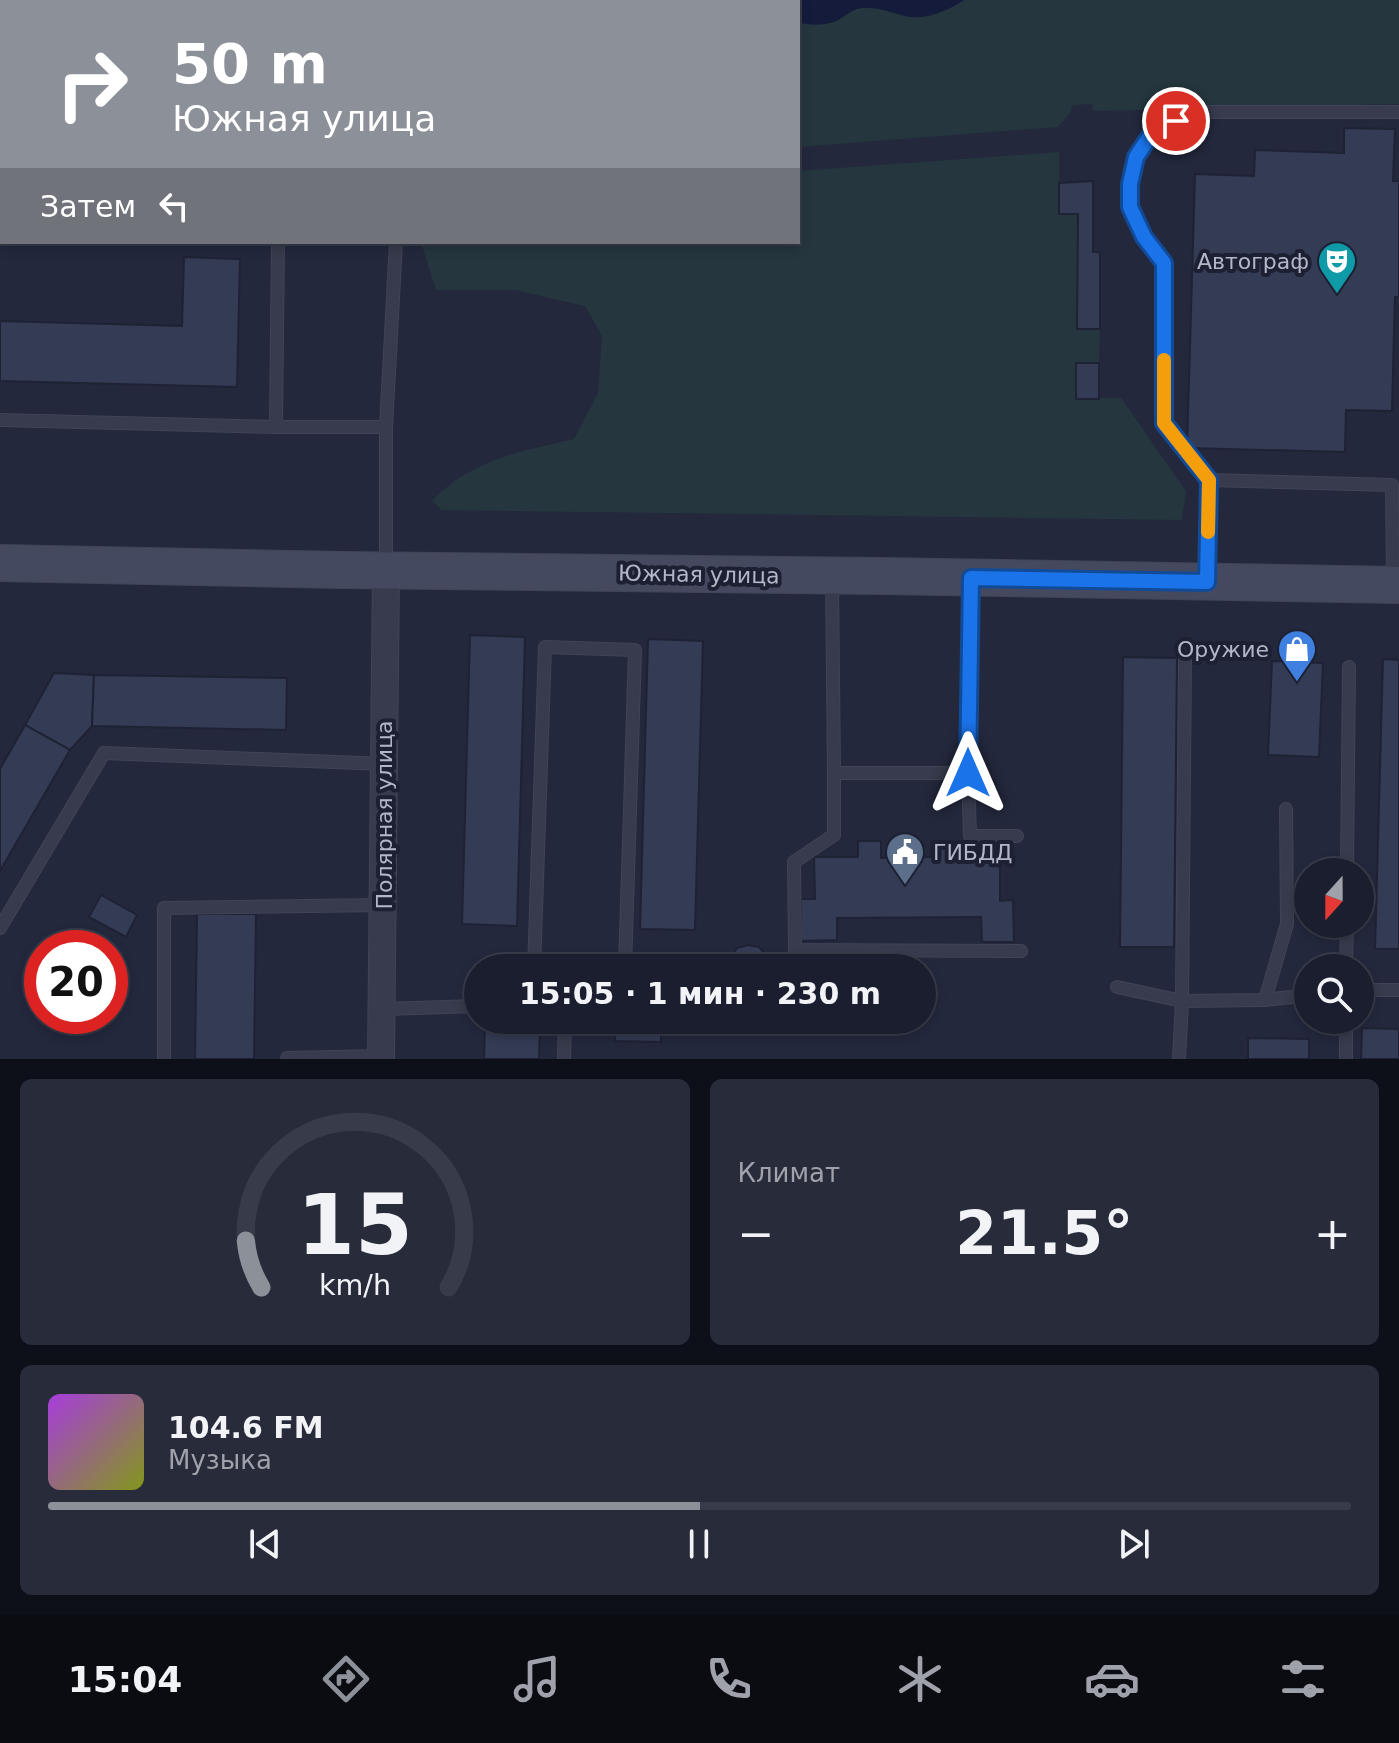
<!DOCTYPE html>
<html lang="ru">
<head>
<meta charset="utf-8">
<style>
	body { margin:0; font-family:"DejaVu Sans",sans-serif; background:#272b3a; color:#f1f3f6; height:100vh; display:flex; flex-direction:column; font-size:30px; white-space:nowrap }
	* { box-sizing:border-box; margin:0 }
	p { font-size:26px; color:#9fa2aa }
	.icon { flex:none; width:44px; height:44px; fill:none; stroke:currentColor; stroke-width:2; stroke-linecap:round; stroke-linejoin:round }
	.map { position:relative; height:1059px; overflow:hidden }
	.sheet { display:flex; flex-direction:column; gap:20px; padding:20px; background:#0e1019; flex:1 }
	.sheet>* { flex:none }
	.banner { position:absolute; left:0px; top:0px; width:800px; height:244px; box-shadow:0 4px 12px #0003,0 0 0 2px #383c4a; background:#8c9099; color:#fff; overflow:hidden }
	.needle { width:52px; rotate:201deg }
	.tools { position:absolute; left:1294px; top:858px; display:grid; gap:16px }
	.tools a { display:grid; place-items:center; width:80px; height:80px; border-radius:50%; background:#1a1e2e; box-shadow:0 4px 12px #0003,0 0 0 2px #383c4a; font-size:40px }
	.speed { position:absolute; left:24px; top:930px; display:flex; gap:16px; font-size:40px; font-weight:700; text-align:center }
	.speed>* { display:grid; place-content:center; width:104px; height:104px; border-radius:50%; background:#1a1e2e; box-shadow:0 4px 12px #0003,0 0 0 2px #383c4a; line-height:1 }
	.speed .limit { border:12px solid #d22; background:#fff; color:#111 }
	.pin { position:absolute; display:grid; place-items:center; width:68px; height:68px; color:#fff; margin:-34px; border:4px solid #fff; border-radius:50%; box-shadow:0 2px 8px #0007 }
	.me { position:absolute; width:88px; margin:-44px; rotate:0deg; stroke-linejoin:round; filter:drop-shadow(0 0 6px #0008) }
	.turn { display:flex; align-items:center; gap:28px; height:168px; padding:0 40px; font-size:36px }
	.turn .icon { width:104px; height:104px; stroke-width:2.5 }
	.turn b { display:block; font-size:56px; line-height:68px }
	.then { display:flex; align-items:center; height:76px; padding:0 40px; background:#0003; gap:16px; font-size:30px }
	.big { font-size:60px; font-weight:800; line-height:1.1 }
	.sheet .tile { flex:1; display:flex; flex-direction:column; justify-content:center; gap:12px; min-width:0; padding:0 28px; border-radius:12px; background:#272b3a }
	.sheet .dial { align-items:center; gap:0 }
	.dial svg { height:208px; overflow:visible; fill:none; stroke:#383c4a; stroke-width:7; stroke-linecap:round; text-anchor:middle }
	.dial text { fill:#f1f3f6; stroke:none }
	.song { display:flex; align-items:center; gap:24px }
	.cover { width:96px; height:96px; border-radius:12px; background:linear-gradient(135deg,hsl(280 70% 55%),hsl(70 70% 35%)) }
	.played { height:8px; border-radius:4px; background:linear-gradient(90deg,#8c9099 50%,#383c4a 50%) }
	.keys { display:flex; justify-content:space-around; direction:ltr }
	.heat { display:flex; justify-content:space-between; align-items:center; font-size:44px; direction:ltr }
	.sheet .tiles { flex:1; display:grid; gap:20px; grid-template-columns:1fr 1fr }
	.tile:last-child { grid-column:span 2 }
	.trip { position:absolute; left:464px; top:954px; width:472px; height:80px; border-radius:40px; background:#1a1e2e; box-shadow:0 4px 12px #0003,0 0 0 2px #383c4a; font-weight:800; line-height:80px; text-align:center }
	.tabs { display:flex; height:128px; justify-content:space-around; align-items:center; background:#0a0c12; color:#9fa2aa }
	.tabs .icon { width:56px; height:56px }
	.tabs .on { color:#8c9099 }
	.tabs b { font-size:36px; color:#f1f3f6 }
	.map>svg:first-child { display:block }
	.green { fill:#25363e }
	.water { fill:#151c3b }
	.building { fill:#343b54; stroke:#1e2234; stroke-width:2 }
	.lines { fill:none; stroke-linecap:round; stroke-linejoin:round }
	.lane-casing { stroke:#404456; stroke-width:14 }
	.street-casing { stroke:#404456; stroke-width:28 }
	.secondary-casing { stroke:#404456; stroke-width:38 }
	.lane { stroke:#373b4d; stroke-width:12 }
	.street { stroke:#373b4d; stroke-width:26 }
	.secondary { stroke:#444960; stroke-width:36 }
	.route-casing { stroke:#114b97; stroke-width:20 }
	.route { stroke:#1a73e8; stroke-width:14 }
	.slow { stroke:#f59e0b; stroke-width:14 }
	.labels { text-anchor:middle; stroke-width:8; stroke-linejoin:round; paint-order:stroke }
	.poi-label { font-size:22px; fill:#b2b6c9; stroke:#1c2032; text-anchor:end }
	.street-label { font-size:22px; fill:#b2b6c9; stroke:#1c2032 }
</style>
</head>
<body>
<div class="map">
<svg width="1399" height="1059" viewBox="0 0 1399 1059">
	<rect width="100%" height="100%" fill="#23283d"/>
	<g class="green">
		<path d="M964,0H1399V104L1093,111L1092,104L1073,105L1069,114L1058,127L798,147V22C810,26 828,22 840,18C846,16 850,11 856,9C868,5 882,8 893,11C920,19 941,15 964,0Z"/>
		<path d="M1059,152V214H1078L1077,328L1100,329L1099,363H1076V398H1121L1186,491L1182,520L442,510L432,501C470,460 522,451 574,439L598,393L602,336L585,306L515,290H436L421,242H798V171Z"/>
	</g>
	<path class="water" d="M0,0H964C949,10 929,19 911,17C892,14 884,7 862,8C853,9 848,14 840,19C829,26 810,26 798,22V2H2V5H0Z"/>
	<g class="building">
		<path d="M1344,128L1395,129L1393,181H1399V297H1395L1392,411L1346,410L1345,452L1187,448L1195,174L1254,176L1255,150L1344,153Z"/>
		<path d="M1093,181V252H1100V329H1077L1078,214H1059V183Z"/>
		<path d="M184,257L240,259L237,387L0,381V321L182,326Z"/>
		<rect x="1076" y="363" width="23" height="36"/>
		<path d="M470,635L525,637L517,926L462,924Z"/>
		<path d="M648,639L703,641L695,930L640,929Z"/>
		<path d="M1123,657L1177,658L1174,947H1120Z"/>
		<path d="M1383,659L1399,660V949H1375Z"/>
		<path d="M1272,661L1323,663L1319,757L1268,755Z"/>
		<path d="M54,673L94,675L92,726L70,750L25,725Z"/>
		<path d="M94,675L287,678L286,730L92,726Z"/>
		<path d="M25,725L70,750L0,871V769Z"/>
		<path d="M858,841H881V858L931,857V842H958V858H1000V901L1013,900L1014,942H982L981,917L837,918V940L801,941V899H815L814,857H858Z"/>
		<path d="M101,895L137,915L126,937L89,917Z"/>
		<path d="M197,914H256L254,1059H195Z"/>
		<path d="M748,945L759,947L767,956V968H732V956L737,948Z"/>
		<path d="M615,1020H661V1042L615,1041Z"/>
		<path d="M485,1025L540,1027L539,1059H484Z"/>
		<path d="M1362,1028L1399,1029V1059H1361Z"/>
		<path d="M1248,1038L1309,1039V1059H1248Z"/>
	</g>
	<g class="lines">
		<g class="lane-casing">
			<g id="lane">
				<path d="M0,190H2"/>
				<path d="M0,420L276,427H386"/>
				<path d="M276,427L278,242"/>
				<path d="M386,567V427L396,242"/>
				<path d="M1207,577L1209,480"/>
				<path d="M832,579L834,773H968L971,580"/>
				<path d="M1393,581L1392,485L1209,480L1164,423V263L1144,237L1130,207V184L1136,157L1154,130L1197,112H1399"/>
				<path d="M834,773V835L794,862L795,950L1021,951"/>
				<path d="M968,773L970,836H1017"/>
				<path d="M1347,872L1349,667"/>
				<path d="M0,928L104,753L385,764"/>
				<path d="M534,968L545,647L635,650L625,968"/>
				<path d="M1346,968L1347,924"/>
				<path d="M1117,987L1182,1001L1185,658"/>
				<path d="M1360,990H1399"/>
				<path d="M1265,1000L1287,924L1286,809"/>
				<path d="M383,1009L478,1006"/>
				<path d="M287,1058L381,1056"/>
				<path d="M164,1059V908L384,905"/>
				<path d="M564,1059L565,1020"/>
				<path d="M1179,1059L1182,1001L1265,1000L1308,995"/>
				<path d="M1346,1059V1020"/>
			</g>
		</g>
		<g class="street-casing">
			<path id="street" d="M381,1059L386,570"/>
		</g>
		<g class="secondary-casing">
			<path id="secondary" d="M0,563L343,570L882,576L1399,585"/>
		</g>
		<use href="#lane" class="lane"/>
		<use href="#street" class="street"/>
		<use href="#secondary" class="secondary"/>
	</g>
	<g class="lines">
		<g class="route-casing">
			<path id="route" d="M968,773L971,578L1207,582L1209,480L1164,423V263L1144,237L1130,207V184L1136,157L1154,130L1176,121"/>
		</g>
		<use href="#route" class="route"/>
		<path class="slow" d="M1164,360V423L1209,480L1208,532"/>
	</g>
	<defs>
		<g id="theatre-pin" transform="scale(2)"><path d="M0 17L-7.5 6A9.5 9.5 0 1 1 7.5 6Z" fill="#0f9aa8" stroke="#1c2032"/><path d="M-5-5.5Q0-4 5-5.5V0Q5 5 0 6Q-5 5-5 0ZM-3.3-2.5H-1v1.5H-3.3ZM1-2.5H3.3v1.5H1ZM-2.8 1Q0 5.5 2.8 1Z" fill="#fff"/></g>
		<g id="shop-pin" transform="scale(2)"><path d="M0 17L-7.5 6A9.5 9.5 0 1 1 7.5 6Z" fill="#3f7fe0" stroke="#1c2032"/><path d="M-5-2.5h2.3a2.7 3.5 0 0 1 5.4 0H5L5.5 6h-11ZM-1.5-2.5h3a1.5 2.3 0 0 0-3 0Z" fill="#fff"/></g>
		<g id="civic-pin" transform="scale(2)"><path d="M0 17L-7.5 6A9.5 9.5 0 1 1 7.5 6Z" fill="#5c6f8a" stroke="#1c2032"/><path d="M-.6-6.5H3V-4.5H.6V-3L4-1V1h2V6H-6V1h2V-1L-.6-3ZM-1.2 2.5V6h2.4V2.5Z" fill="#fff"/></g>
	</defs>
	<g fill-rule="evenodd">
		<use href="#theatre-pin" x="1337" y="261"/>
		<use href="#shop-pin" x="1297" y="649"/>
		<use href="#civic-pin" x="905" y="852"/>
	</g>
	<g class="labels">
		<g class="poi-label">
			<text x="1309" y="269">Автограф</text>
			<text x="1269" y="657">Оружие</text>
			<text x="933" y="860" text-anchor="start">ГИБДД</text>
		</g>
		<g class="street-label">
			<text transform="translate(699 574) rotate(1)" y="8">Южная улица</text>
			<text transform="translate(384 815) rotate(-90)" y="8">Полярная улица</text>
		</g>
	</g>
</svg>
<div class="tools">
<a><svg class="needle" viewBox="-14 -14 28 28"><path d="M0-13l5 13h-10z" fill="#e53935"/><path d="M0 13l5-13h-10z" fill="#9fa2aa"/></svg></a>
<a><svg class="icon" aria-label="search" viewBox="0 0 24 24"><circle cx="10" cy="10" r="6"/><path d="M15 15l6 6"/></svg></a>
</div>
<div class="speed"><div class="limit">20</div></div>
<div class="pin" style="left:1176px;top:121px;background:#d93025"><svg class="icon" aria-label="arrive" viewBox="0 0 24 24"><path d="M6 21V4h12l-3 4 3 4H6"/></svg></div>
<svg class="me" style="left:968px;top:773px" viewBox="-20 -20 40 40"><path d="M0-17L14 15 0 8-14 15z" fill="#1a73e8" stroke="#fff" stroke-width="4"/></svg>
<div class="trip">15:05 · 1 мин · 230 m</div>
<div class="banner">
<div class="turn"><svg class="icon" aria-label="right" viewBox="0 0 24 24"><path d="M7 20v-9h11M14 6l5 5-5 5"/></svg><div><b>50 m</b>Южная улица</div></div>
<div class="then">Затем<svg class="icon" aria-label="left" viewBox="0 0 24 24"><path d="M17 20v-9H6M10 6l-5 5 5 5"/></svg></div>
</div>
</div>
<section class="sheet">
<div class="tiles">
<div class="tile dial"><svg viewBox="0 0 100 80">
<path d="M14 69A42 42 0 1 1 86 69"/>
<path d="M14 69A42 42 0 0 1 8 51" stroke="#8c9099"/>
<text x="50" y="56" font-size="32" font-weight="700">15</text>
<text x="50" y="72" font-size="11">km/h</text>
</svg></div>
<div class="tile"><p>Климат</p>
<div class="heat"><a>−</a><b class="big">21.5°</b><a>+</a></div>
</div>
<div class="tile">
<div class="song"><i class="cover"></i><div><b>104.6 FM</b><p>Музыка</p></div></div>
<div class="played"></div>
<div class="keys"><svg class="icon" aria-label="previous" viewBox="0 0 24 24"><path d="M18 5L8 12l10 7zM5 5v14"/></svg><svg class="icon" aria-label="pause" viewBox="0 0 24 24"><path d="M8 5v14M16 5v14"/></svg><svg class="icon" aria-label="next" viewBox="0 0 24 24"><path d="M6 5l10 7-10 7zM19 5v14"/></svg></div>
</div>
</div>
</section>
<nav class="tabs">
<b>15:04</b>
<svg class="icon on" aria-label="directions" viewBox="0 0 24 24"><path d="M12 3l9 9-9 9-9-9zM9 14v-3h6M13 9l2 2-2 2"/></svg>
<svg class="icon" aria-label="music" viewBox="0 0 24 24"><path d="M9 18V5l10-2v13"/><circle cx="6" cy="18" r="3"/><circle cx="16" cy="16" r="3"/></svg>
<svg class="icon" aria-label="phone" viewBox="0 0 24 24"><path d="M5 4h4l2 5-3 2q2 4 5 5l2-3 5 2v4C11 20 4 13 5 4z"/></svg>
<svg class="icon" aria-label="climate" viewBox="0 0 24 24"><path d="M12 3v18M4 7l16 10M4 17L20 7"/></svg>
<svg class="icon" aria-label="car" viewBox="0 0 24 24"><path d="M5 17H2v-5l4-1 3-4h7l3 4 3 1v5h-3M9 17h6M6 11h13"/><circle cx="7" cy="17" r="2"/><circle cx="17" cy="17" r="2"/></svg>
<svg class="icon" aria-label="filters" viewBox="0 0 24 24"><path d="M4 7h16M4 17h16"/><circle cx="9" cy="7" r="2"/><circle cx="15" cy="17" r="2"/></svg>
</nav>
</body>
</html>
